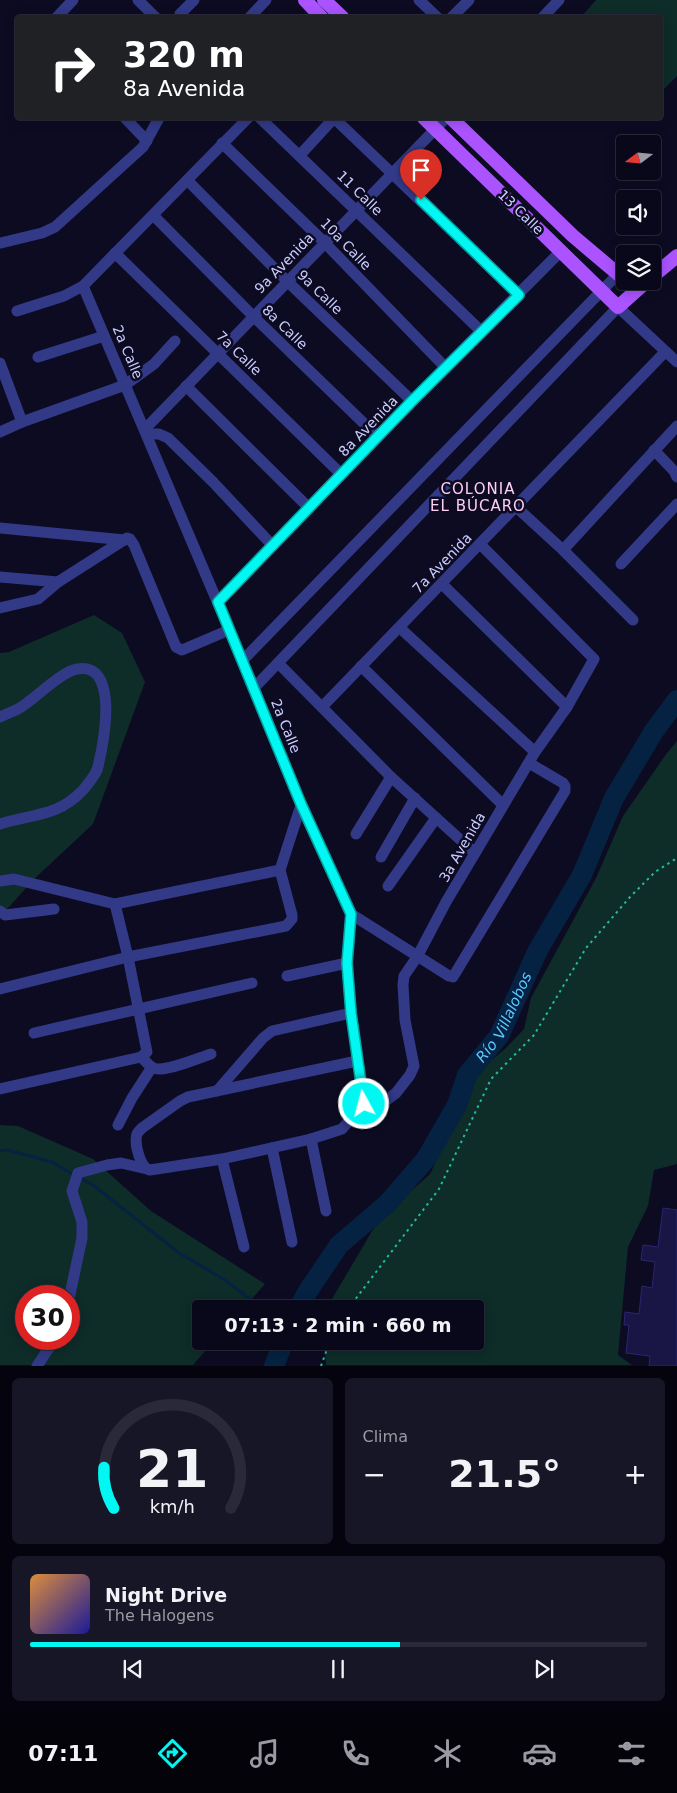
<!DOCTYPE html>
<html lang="es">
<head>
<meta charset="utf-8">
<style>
	body { margin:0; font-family:"DejaVu Sans",sans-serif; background:#171627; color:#f1f3f6; height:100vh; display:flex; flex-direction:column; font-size:19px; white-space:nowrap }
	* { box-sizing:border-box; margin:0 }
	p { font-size:16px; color:#999aa2 }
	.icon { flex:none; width:28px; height:28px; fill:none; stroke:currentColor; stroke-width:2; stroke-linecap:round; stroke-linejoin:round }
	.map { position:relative; height:1366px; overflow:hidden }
	.panel { display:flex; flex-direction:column; gap:12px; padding:12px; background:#05040e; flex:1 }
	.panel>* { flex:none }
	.hud { position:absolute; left:15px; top:15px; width:648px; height:105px; border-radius:5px; box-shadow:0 2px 12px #0003,0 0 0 1px #292939; background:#202124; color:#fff; overflow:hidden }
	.needle { width:32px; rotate:254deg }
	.tools { position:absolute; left:616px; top:135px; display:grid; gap:10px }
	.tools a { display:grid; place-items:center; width:45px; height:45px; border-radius:5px; background:#09081a; box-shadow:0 2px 12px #0003,0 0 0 1px #292939; font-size:25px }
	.speed { position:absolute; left:15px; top:1285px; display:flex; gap:10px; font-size:25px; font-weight:700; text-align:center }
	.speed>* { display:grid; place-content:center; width:65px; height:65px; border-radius:50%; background:#09081a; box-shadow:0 2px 12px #0003,0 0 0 1px #292939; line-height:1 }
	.speed .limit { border:8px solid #d22; background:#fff; color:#111 }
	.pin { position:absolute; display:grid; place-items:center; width:42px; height:42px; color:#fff; margin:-51px -21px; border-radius:50% 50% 50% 0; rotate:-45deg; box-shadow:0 0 5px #0007 }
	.pin .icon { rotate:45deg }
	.me { position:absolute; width:55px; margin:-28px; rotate:353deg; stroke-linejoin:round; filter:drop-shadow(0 0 4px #0008) }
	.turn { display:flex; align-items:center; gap:18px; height:105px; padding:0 25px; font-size:22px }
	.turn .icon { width:65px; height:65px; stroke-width:2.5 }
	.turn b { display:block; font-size:35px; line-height:42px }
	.big { font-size:38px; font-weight:600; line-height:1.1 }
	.panel .tile { flex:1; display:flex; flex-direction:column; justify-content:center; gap:8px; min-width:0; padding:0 18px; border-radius:8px; background:#171627 }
	.panel .dial { align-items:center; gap:0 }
	.dial svg { height:130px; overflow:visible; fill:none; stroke:#292939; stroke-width:7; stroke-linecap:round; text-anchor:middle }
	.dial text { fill:#f1f3f6; stroke:none }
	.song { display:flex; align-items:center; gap:15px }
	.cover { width:60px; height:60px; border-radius:8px; background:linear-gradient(135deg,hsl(30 70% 55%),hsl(240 70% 35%)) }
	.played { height:5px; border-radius:2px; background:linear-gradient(90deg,#00f7f2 60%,#292939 60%) }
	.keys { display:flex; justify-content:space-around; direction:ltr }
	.heat { display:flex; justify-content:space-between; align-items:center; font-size:28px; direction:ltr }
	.panel .tiles { flex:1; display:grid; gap:12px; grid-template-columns:1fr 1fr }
	.tile:last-child { grid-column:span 2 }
	.trip { position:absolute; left:192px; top:1300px; width:292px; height:50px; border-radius:5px; background:#09081a; box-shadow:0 2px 12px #0003,0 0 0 1px #292939; font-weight:600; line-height:50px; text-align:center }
	.dock { display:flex; height:80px; justify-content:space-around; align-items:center; background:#04030a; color:#999aa2 }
	.dock .icon { width:35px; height:35px }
	.dock .active { color:#00f7f2 }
	.dock b { font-size:22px; color:#f1f3f6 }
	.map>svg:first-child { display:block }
	.green { fill:#0e2c28; fill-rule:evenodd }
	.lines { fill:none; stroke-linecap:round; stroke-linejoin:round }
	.stream { stroke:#052242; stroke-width:3 }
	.river { stroke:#052242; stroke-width:20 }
	.building { fill:#191545; stroke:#2b2573 }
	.path { stroke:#22bda1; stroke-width:2; stroke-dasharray:2.5 4; stroke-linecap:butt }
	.minor { stroke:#323986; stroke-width:11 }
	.major { stroke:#aa53ff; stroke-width:14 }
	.route-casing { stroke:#00a19d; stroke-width:12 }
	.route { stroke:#00f7f2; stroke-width:9 }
	.labels { text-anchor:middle; stroke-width:5; stroke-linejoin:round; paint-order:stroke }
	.street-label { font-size:14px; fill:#cccdff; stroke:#0c0b22 }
	.neighbourhood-label { font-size:15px; letter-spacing:1px; fill:#ffcef3; stroke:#0c0b22 }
	.water-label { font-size:15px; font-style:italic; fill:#5ac7ff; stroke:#0c0b22 }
</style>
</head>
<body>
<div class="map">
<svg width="677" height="1366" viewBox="0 0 677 1366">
	<rect width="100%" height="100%" fill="#0c0b22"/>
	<g class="green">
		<path d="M596,0H677V76L660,93V18L581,17Z"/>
		<path d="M94,615L122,633L145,682L93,824L33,880L0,917V653L9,652Z"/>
		<path d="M677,741V1164L654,1170L648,1206L628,1247L618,1355L632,1365H326L324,1341H476V1309H326L378,1221L430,1174L478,1071L505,1049L524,1029L531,998L596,878L623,816L667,753Z"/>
		<path d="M0,1125L18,1126L93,1159L151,1211L265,1284L243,1309H201V1341H214L193,1365H0ZM26,1296H69V1339H26Z"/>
	</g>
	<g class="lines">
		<g class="stream">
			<path d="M0,1151L7,1150L52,1162L74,1175"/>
			<path d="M80,1178L93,1185L179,1253L225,1280L263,1309"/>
		</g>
		<g class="river">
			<path id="s1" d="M298,1309L308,1291L339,1245L388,1203L426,1159L457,1105L467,1075L499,1036L538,950L582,875L614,798L654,731L677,700"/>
			<path d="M274,1366L284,1341"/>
		</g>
	</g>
	<path class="building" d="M663,1208L677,1210V1366H649L650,1356L626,1353L629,1325H624L625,1312L639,1314L642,1286L652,1288L655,1262L641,1260L643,1245L658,1247Z"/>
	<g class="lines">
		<g class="path">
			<path d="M348,1309L439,1189L491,1079L534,1035L586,948L630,897L655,872L677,858"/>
			<path d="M321,1366L330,1341"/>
		</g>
		<g class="minor">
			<path d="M138,0L156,18"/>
			<path d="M419,0L438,18"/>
			<path d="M180,14L194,0"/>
			<path d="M57,17L73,0"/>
			<path d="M249,18L266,0"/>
			<path d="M451,18L469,0"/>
			<path d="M542,18L559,0"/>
			<path d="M125,118L147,141"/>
			<path d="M260,118L482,332"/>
			<path d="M334,118L519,295"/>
			<path d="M222,143L324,242L446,368"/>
			<path d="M300,155L334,118"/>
			<path d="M188,181L287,281L412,401"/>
			<path d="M153,215L253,316L378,437"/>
			<path d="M1,243L42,233L55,227L143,147L159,118"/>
			<path d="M115,253L341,474"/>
			<path d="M83,286L254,688L301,805L351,914L347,963L351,1013L364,1103L342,1129L311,1139L222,1159L150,1170C140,1168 134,1143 137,1134C138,1132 140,1130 142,1128L180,1101L188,1097L357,1061"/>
			<path d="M17,311L64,296L83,286L248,118"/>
			<path d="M38,357L104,336"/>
			<path d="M0,363L22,422"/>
			<path d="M186,386L309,508"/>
			<path d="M145,429L446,118"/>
			<path d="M0,432L22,422L125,385L154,364L175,341"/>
			<path d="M147,434H159L168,438L213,482L272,545"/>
			<path d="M654,450L674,471L677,477"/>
			<path d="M515,506L563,550L633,620"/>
			<path d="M0,528L125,540"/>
			<path d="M563,550L677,426"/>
			<path d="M621,564L677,504"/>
			<path d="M0,577L58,582"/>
			<path d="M442,584L567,707"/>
			<path d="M218,602L412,401L561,251"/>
			<path d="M0,608L38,599L58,582L127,538L130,539L134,545L176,647L182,650L229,630"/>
			<path d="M400,628L535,752"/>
			<path d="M243,660L618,274"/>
			<path d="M278,663L391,777L475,853"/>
			<path d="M361,666L503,805"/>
			<path d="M254,688L618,307L677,362"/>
			<path d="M322,707L665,352"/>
			<path d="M0,717C6,714 12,712 18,709C34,700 60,672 77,669C117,662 105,732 101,753C99,759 99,767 96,772C93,778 87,785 83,790C58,817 31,814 0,824"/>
			<path d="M356,834L391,777"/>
			<path d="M381,857L415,798"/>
			<path d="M0,881L14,879L115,904L280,870"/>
			<path d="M388,886L436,818"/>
			<path d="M0,911L5,915L54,909"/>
			<path d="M351,914L449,976L453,977L565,791V786L563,783L529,763"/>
			<path d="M287,976L347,963"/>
			<path d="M0,989L128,957L286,926L292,919V915L280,870L301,805"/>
			<path d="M34,1033L252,983"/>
			<path d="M141,1057C145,1060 149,1066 153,1068C164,1073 198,1058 211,1054"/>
			<path d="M0,1089L141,1057L147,1052L128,957L115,904"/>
			<path d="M217,1091L263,1038L272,1031L351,1013"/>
			<path d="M364,1103L388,1099L396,1093L410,1075L414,1066L405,1020L403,985L404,976L417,957L446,902L535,752L567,707L594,659L480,544"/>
			<path d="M118,1125L132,1098L152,1067"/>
			<path d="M311,1139L326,1211"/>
			<path d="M272,1148L292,1242"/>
			<path d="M222,1159L244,1247"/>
			<path d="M69,1299L82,1238V1222L72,1191L78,1173L107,1165L121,1163L147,1169"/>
			<path d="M37,1366L55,1339"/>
		</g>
		<g class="major">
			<path d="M305,0L322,18"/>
			<path d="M324,0L343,18"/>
			<path d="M424,118L618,307L647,281"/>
			<path d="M451,118L573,236L625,280"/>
			<path d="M652,277L677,256"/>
		</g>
	</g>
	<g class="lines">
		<g class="route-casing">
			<path id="route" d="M364,1104L351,1013L347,963L351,914L301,804L218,602L412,401L519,295L421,200"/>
		</g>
		<use href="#route" class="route"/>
	</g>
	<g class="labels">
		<g class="street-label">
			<text transform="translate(360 193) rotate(44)" y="5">11 Calle</text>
			<text transform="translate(521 212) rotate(44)" y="5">13 Calle</text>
			<text transform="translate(346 244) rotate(46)" y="5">10a Calle</text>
			<text transform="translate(284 263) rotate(-46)" y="5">9a Avenida</text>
			<text transform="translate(320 292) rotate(44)" y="5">9a Calle</text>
			<text transform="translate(285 327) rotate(44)" y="5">8a Calle</text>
			<text transform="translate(128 352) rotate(67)" y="5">2a Calle</text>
			<text transform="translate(239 353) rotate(44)" y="5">7a Calle</text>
			<text transform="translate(368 426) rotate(-46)" y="5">8a Avenida</text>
			<text transform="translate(442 563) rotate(-46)" y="5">7a Avenida</text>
			<text transform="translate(286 726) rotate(68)" y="5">2a Calle</text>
			<text transform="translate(462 847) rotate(-60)" y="5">3a Avenida</text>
		</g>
		<g class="neighbourhood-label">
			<text x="478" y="494">COLONIA<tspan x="478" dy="17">EL BÚCARO</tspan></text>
		</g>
		<g class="water-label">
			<text dy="5" stroke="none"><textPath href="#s1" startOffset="362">Río Villalobos</textPath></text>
		</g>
	</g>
</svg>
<div class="tools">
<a><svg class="needle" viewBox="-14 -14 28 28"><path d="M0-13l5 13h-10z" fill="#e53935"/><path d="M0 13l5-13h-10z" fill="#999aa2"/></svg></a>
<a><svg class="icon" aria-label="sound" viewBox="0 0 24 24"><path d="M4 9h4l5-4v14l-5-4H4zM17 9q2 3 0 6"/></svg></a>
<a><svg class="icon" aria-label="layers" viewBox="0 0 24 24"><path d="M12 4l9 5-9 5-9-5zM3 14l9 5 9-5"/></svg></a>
</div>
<div class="speed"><div class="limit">30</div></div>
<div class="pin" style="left:421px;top:200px;background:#d93025"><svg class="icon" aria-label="arrive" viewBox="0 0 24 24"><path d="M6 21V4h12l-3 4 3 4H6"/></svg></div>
<svg class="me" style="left:364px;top:1104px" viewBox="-20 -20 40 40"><circle r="17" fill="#00f7f2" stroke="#fff" stroke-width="3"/><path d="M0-11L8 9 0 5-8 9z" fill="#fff"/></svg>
<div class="trip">07:13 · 2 min · 660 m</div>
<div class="hud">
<div class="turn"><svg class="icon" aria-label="right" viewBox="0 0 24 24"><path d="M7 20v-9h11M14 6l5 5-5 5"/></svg><div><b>320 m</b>8a Avenida</div></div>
</div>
</div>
<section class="panel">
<div class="tiles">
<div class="tile dial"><svg viewBox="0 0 100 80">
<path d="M14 69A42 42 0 1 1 86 69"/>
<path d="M14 69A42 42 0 0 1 8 44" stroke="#00f7f2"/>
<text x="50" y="56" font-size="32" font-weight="700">21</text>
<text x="50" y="72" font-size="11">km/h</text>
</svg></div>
<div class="tile"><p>Clima</p>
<div class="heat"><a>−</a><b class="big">21.5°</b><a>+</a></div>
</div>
<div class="tile">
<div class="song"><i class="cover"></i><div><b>Night Drive</b><p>The Halogens</p></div></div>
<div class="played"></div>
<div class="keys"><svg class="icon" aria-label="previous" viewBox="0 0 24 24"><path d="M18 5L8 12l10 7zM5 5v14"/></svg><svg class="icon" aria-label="pause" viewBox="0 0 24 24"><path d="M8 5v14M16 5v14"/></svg><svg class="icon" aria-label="next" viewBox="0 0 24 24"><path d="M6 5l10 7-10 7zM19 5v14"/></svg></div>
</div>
</div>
</section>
<nav class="dock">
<b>07:11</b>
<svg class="icon active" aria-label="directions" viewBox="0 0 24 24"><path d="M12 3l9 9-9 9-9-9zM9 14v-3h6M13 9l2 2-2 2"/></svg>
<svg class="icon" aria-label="music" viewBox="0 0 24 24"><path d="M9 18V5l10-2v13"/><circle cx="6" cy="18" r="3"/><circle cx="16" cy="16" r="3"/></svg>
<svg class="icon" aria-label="phone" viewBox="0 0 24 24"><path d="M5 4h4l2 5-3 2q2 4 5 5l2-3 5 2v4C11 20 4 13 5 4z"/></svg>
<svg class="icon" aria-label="climate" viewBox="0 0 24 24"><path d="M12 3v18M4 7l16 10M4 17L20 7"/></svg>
<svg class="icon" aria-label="car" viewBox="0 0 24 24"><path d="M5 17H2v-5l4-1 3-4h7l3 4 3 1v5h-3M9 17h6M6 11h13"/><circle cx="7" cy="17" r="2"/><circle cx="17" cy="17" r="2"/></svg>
<svg class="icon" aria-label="filters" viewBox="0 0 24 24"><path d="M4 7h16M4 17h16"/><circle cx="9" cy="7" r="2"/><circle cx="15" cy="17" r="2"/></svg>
</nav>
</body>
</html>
